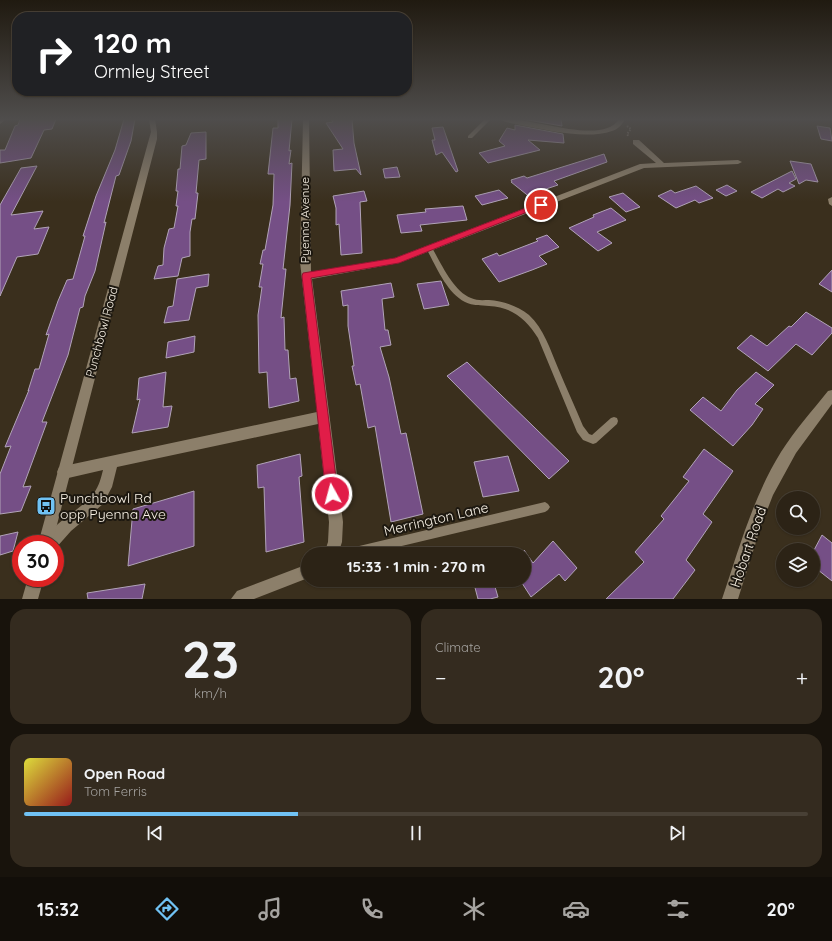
<!DOCTYPE html>
<html lang="en">
<head>
<meta charset="utf-8">
<style>
	body { margin:0; font-family:Quicksand,sans-serif; background:#342b1f; color:#f1f3f6; height:100vh; display:flex; flex-direction:column; font-size:15px; white-space:nowrap }
	* { box-sizing:border-box; margin:0 }
	p { font-size:13px; color:#a6a4a1 }
	.icon { flex:none; width:22px; height:22px; fill:none; stroke:currentColor; stroke-width:2; stroke-linecap:round; stroke-linejoin:round }
	.map { position:relative; height:599px; overflow:hidden }
	.panel { display:flex; flex-direction:column; gap:10px; padding:10px; background:#18130c; flex:1 }
	.panel>* { flex:none }
	.hud { position:absolute; left:12px; top:12px; width:400px; height:84px; border-radius:16px; box-shadow:0 1px 3px #0004,0 0 0 1px #484035; background:#202124; color:#fff; overflow:hidden }
	.tools { position:absolute; left:776px; top:491px; display:grid; gap:8px }
	.tools a { display:grid; place-items:center; width:44px; height:44px; border-radius:50%; background:#2c2316; box-shadow:0 1px 3px #0004,0 0 0 1px #484035; font-size:20px }
	.speed { position:absolute; left:12px; top:535px; display:flex; gap:8px; font-size:20px; font-weight:700; text-align:center }
	.speed>* { display:grid; place-content:center; width:52px; height:52px; border-radius:50%; background:#2c2316; box-shadow:0 1px 3px #0004,0 0 0 1px #484035; line-height:1 }
	.speed .limit { border:6px solid #d22; background:#fff; color:#111 }
	.pin { position:absolute; display:grid; place-items:center; width:34px; height:34px; color:#fff; margin:-17px; border:2px solid #fff; border-radius:50%; box-shadow:0 1px 4px #0007 }
	.me { position:absolute; width:44px; margin:-22px; rotate:353deg; stroke-linejoin:round; filter:drop-shadow(0 0 3px #0008) }
	.turn { display:flex; align-items:center; gap:14px; height:84px; padding:0 16px; font-size:18px }
	.turn .icon { width:52px; height:52px; stroke-width:2.5 }
	.turn b { display:block; font-size:28px; line-height:34px }
	.big { font-size:30px; font-weight:800; line-height:1.1 }
	.panel .card { flex:1; display:flex; flex-direction:column; justify-content:center; gap:6px; min-width:0; padding:0 14px; border-radius:16px; background:#342b1f }
	.panel .dial { align-items:center; gap:0 }
	.dial b { font-size:52px; line-height:1 }
	.song { display:flex; align-items:center; gap:12px }
	.cover { width:48px; height:48px; border-radius:6px; background:linear-gradient(135deg,hsl(60 70% 55%),hsl(0 70% 35%)) }
	.played { height:4px; border-radius:2px; background:linear-gradient(90deg,#70c2f4 35%,#484035 35%) }
	.keys { display:flex; justify-content:space-around; direction:ltr }
	.heat { display:flex; justify-content:space-between; align-items:center; font-size:22px; direction:ltr }
	.panel .tiles { flex:1; display:grid; gap:10px; grid-template-columns:1fr 1fr }
	.card:last-child { grid-column:span 2 }
	.trip { position:absolute; left:301px; top:547px; width:230px; height:40px; border-radius:20px; background:#2c2316; box-shadow:0 1px 3px #0004,0 0 0 1px #484035; font-weight:800; line-height:40px; text-align:center }
	.dock { display:flex; height:64px; justify-content:space-around; align-items:center; background:#120e09; color:#a6a4a1 }
	.dock .icon { width:28px; height:28px }
	.dock .active { color:#70c2f4 }
	.dock b { font-size:18px; color:#f1f3f6 }
	.map>svg:first-child { display:block }
	.building { fill:#754f86; stroke:#b1a3b8 }
	.lines { fill:none; stroke-linecap:round; stroke-linejoin:round }
	.path { stroke:#897f70; stroke-width:2; stroke-dasharray:1.5 1.5; stroke-linecap:butt }
	.service { fill:#8c7f6a; fill-rule:evenodd }
	.minor { fill:#8c7f6a; fill-rule:evenodd }
	.tertiary { fill:#8c7f6a; fill-rule:evenodd }
	.secondary { fill:#8c7f6a; fill-rule:evenodd }
	.route { fill:#e11d48; stroke:#92132f }
	.labels { text-anchor:middle; stroke-width:4; stroke-linejoin:round; paint-order:stroke }
	.street-label { font-size:12px; fill:#f9f2e6; stroke:#1d1810 }
	.near-poi-label { font-size:14px; fill:#f9f2e6; stroke:#1d1810; text-anchor:start }
	.near-street-label { font-size:14px; fill:#f9f2e6; stroke:#1d1810 }
</style>
</head>
<body>
<div class="map">
<svg width="832" height="599" viewBox="0 0 832 599">
	<rect width="100%" height="100%" fill="#3a2f1d"/>
	<g class="building">
		<path d="M20,119H56L52,129L44,130L31,158L0,163V150H5L15,126L18,125Z"/>
		<path d="M124,119H135L131,141L119,175L116,176L104,223L106,222L95,271L85,296L83,307L80,308L68,355L42,422H47L23,487L31,486L21,511L0,514V474L11,446L5,447L29,390L28,391L35,369H39L49,334L46,335L58,301L67,280L73,279L85,236H83L96,196L115,150Z"/>
		<path d="M278,119H292L289,151L291,150L289,164L292,163L290,205L283,269H286L281,318L284,317L285,350H288L290,379L296,378L299,401L269,408L267,372L259,373L258,315L262,287H259L263,264H260L263,250H265L273,205L274,174H268L273,128H278Z"/>
		<path d="M331,119H352L354,143L361,175L356,169L334,171L333,150L343,149L326,123L333,122Z"/>
		<path d="M520,119H561L562,126L528,120Z"/>
		<path d="M515,125L563,134L564,143L528,140L540,150L488,163L479,153L505,146L499,141L507,128L515,130Z"/>
		<path d="M817,126L830,128L832,141L821,139Z"/>
		<path d="M443,127L458,171L456,172L442,152L436,155L432,140H435L432,128Z"/>
		<path d="M206,132V159L199,160L196,193H198L195,219H192L190,232V256L182,258L178,276L154,279L158,266L163,265L164,248L169,229L174,228L178,206H176L178,191H176L178,169H180L182,146L186,145L191,133Z"/>
		<path d="M604,154L607,162L554,181L558,185L540,191L544,194L531,198L511,182H512L511,180L524,176L527,178Z"/>
		<path d="M790,161L811,164L818,182L806,180L799,184Z"/>
		<path d="M37,166L11,215L43,211L34,229L49,227L38,254L17,257L0,296V205L21,168Z"/>
		<path d="M397,167L400,177L385,178L383,169Z"/>
		<path d="M792,171L796,179L789,183L795,186L783,192L778,189L762,198L751,192Z"/>
		<path d="M727,185L737,191L726,196L716,190Z"/>
		<path d="M696,186L713,198L699,203L695,200L676,208L658,196L671,190L675,193Z"/>
		<path d="M499,190L508,198L482,205L475,196Z"/>
		<path d="M364,191L367,201L360,202L362,253L341,255L339,224L336,225V208L333,196Z"/>
		<path d="M623,193L640,207L626,212L609,197Z"/>
		<path d="M463,206L467,220L420,225L422,231L401,233L397,215L426,212L425,209Z"/>
		<path d="M611,208L626,220L597,232L612,243L598,251L569,228L594,217L593,215Z"/>
		<path d="M547,235L559,247L539,256L547,264L532,270L499,282L482,259L497,253L499,256L538,241L536,239Z"/>
		<path d="M832,270V292L819,284Z"/>
		<path d="M209,274L208,286L196,288L189,320L164,323L168,307L173,306L177,279Z"/>
		<path d="M441,281L449,305L424,309L417,284Z"/>
		<path d="M391,283L394,297L382,299L385,330H388L391,345L380,347L389,377L401,434L406,433L423,514L391,522L375,426L368,428L360,384L356,385L352,366H354L348,326V305L343,306L341,291Z"/>
		<path d="M806,312L832,328V333L812,355L796,344L768,371L737,348L751,335L767,346L789,326L791,327Z"/>
		<path d="M195,336L194,352L166,358L168,342Z"/>
		<path d="M467,362L569,461L549,479L447,376Z"/>
		<path d="M166,372L163,407L172,406L168,427L132,433L140,399L137,400L139,378Z"/>
		<path d="M756,372L774,385L755,404L763,409L752,425L733,446L690,410L703,397L721,411L737,390Z"/>
		<path d="M704,449L733,471L703,514L712,522L686,560L695,570L673,599H606L644,562L635,552L664,519L661,516L689,481L683,477Z"/>
		<path d="M300,454L302,476L299,477L304,542L266,552L264,487L258,488L257,465Z"/>
		<path d="M508,456L519,491L483,497L474,462Z"/>
		<path d="M194,491V546L128,566L133,509Z"/>
		<path d="M18,532L13,551L0,555V536Z"/>
		<path d="M822,535L832,543V581L813,566V552Z"/>
		<path d="M553,541L577,568L565,581L559,574L531,597L520,580H524V550L533,563Z"/>
		<path d="M473,580H493L498,597L490,599H478Z"/>
		<path d="M145,584L142,599H88L87,593Z"/>
	</g>
	<g class="lines">
		<path class="path" d="M627,126L631,129L627,134L629,137"/>
		<g class="service">
			<path d="M832,197V206L829,204L828,199Z"/>
			<path d="M427,246H431C441,263 453,291 471,298C477,301 484,300 489,300C503,301 518,306 529,315C544,329 550,349 558,368C566,387 575,407 583,426L589,434L592,435L611,418L614,417L617,418L618,421L617,424L596,443L593,444L583,440L577,432L538,338C526,319 512,307 489,306C481,305 473,306 465,302C446,292 436,266 426,248Z"/>
			<path d="M545,502L548,504L550,507L548,510L545,512L368,554H330L328,550L329,546L333,545L343,548L355,547Z"/>
		</g>
		<g class="minor">
			<path d="M0,119H6L0,124Z"/>
			<path d="M303,119H309L311,272L395,258L640,164L656,163L633,144V140H639L664,163L738,160L742,162L738,164L644,168L399,263L312,279L343,522L342,542L338,554H324L328,542L329,522L318,424L117,467L112,487L103,504L71,531L55,549V544H43C52,521 81,511 94,493C99,486 101,478 103,470L64,479L59,477L57,472L59,467L317,412L300,262Z"/>
			<path d="M485,119H491L472,138H468V136Z"/>
			<path d="M500,119C527,115 602,147 619,119H625C622,125 618,129 612,131C586,140 547,130 520,125C514,123 505,123 500,119Z"/>
			<path d="M308,564V578L254,599H231L237,591Z"/>
		</g>
		<g class="tertiary">
			<path d="M149,119H155L157,132V139L52,544H38L149,139L151,132Z"/>
			<path d="M28,578H44L38,599H22Z"/>
		</g>
		<path class="secondary" d="M832,390V404L796,453L773,495L761,526L738,599H722C739,549 753,497 781,452C795,430 812,411 828,391Z"/>
	</g>
	<linearGradient id="sky" x2="0" y2="1"><stop stop-color="#201a10"/><stop offset="0.59" stop-color="#4f4d4c"/><stop offset="1" stop-color="#4f4d4c" stop-opacity="0"/></linearGradient>
	<rect width="832" height="202" fill="url(#sky)"/>
	<path class="route" d="M539,203H544L545,205L399,263L311,278L338,494L336,499L332,501L328,499L326,494L302,276L303,273L395,258Z"/>
	<defs>
		<g id="bus-square" transform="scale(1)"><rect x="-9" y="-9" width="18" height="18" rx="4" fill="#70c2f4" stroke="#1d1810"/><path d="M-5-6H5V4H4V6H2V4H-2V6H-4V4H-5ZM-3.5-4V0h7V-4ZM-3.5 1.2v1.5H-2V1.2ZM2 1.2v1.5H3.5V1.2Z" fill="#111"/></g>
	</defs>
	<g fill-rule="evenodd">
		<use href="#bus-square" x="46" y="506"/>
	</g>
	<g class="labels">
		<g class="street-label">
			<text transform="translate(305 220) rotate(-90)" y="4">Pyenna Avenue</text>
			<text transform="translate(102 332) rotate(-75)" y="4">Punchbowl Road</text>
		</g>
		<g class="near-poi-label">
			<text x="60" y="503">Punchbowl Rd<tspan x="60" dy="16">opp Pyenna Ave</tspan></text>
		</g>
		<g class="near-street-label">
			<text transform="translate(436 519) rotate(-13)" y="5">Merrington Lane</text>
			<text transform="translate(748 547) rotate(-71)" y="5">Hobart Road</text>
		</g>
	</g>
</svg>
<div class="tools">
<a><svg class="icon" aria-label="search" viewBox="0 0 24 24"><circle cx="10" cy="10" r="6"/><path d="M15 15l6 6"/></svg></a>
<a><svg class="icon" aria-label="layers" viewBox="0 0 24 24"><path d="M12 4l9 5-9 5-9-5zM3 14l9 5 9-5"/></svg></a>
</div>
<div class="speed"><div class="limit">30</div></div>
<div class="pin" style="left:541px;top:205px;background:#d93025"><svg class="icon" aria-label="arrive" viewBox="0 0 24 24"><path d="M6 21V4h12l-3 4 3 4H6"/></svg></div>
<svg class="me" style="left:332px;top:494px" viewBox="-20 -20 40 40"><circle r="17" fill="#e11d48" stroke="#fff" stroke-width="3"/><path d="M0-11L8 9 0 5-8 9z" fill="#fff"/></svg>
<div class="trip">15:33 · 1 min · 270 m</div>
<div class="hud">
<div class="turn"><svg class="icon" aria-label="right" viewBox="0 0 24 24"><path d="M7 20v-9h11M14 6l5 5-5 5"/></svg><div><b>120 m</b>Ormley Street</div></div>
</div>
</div>
<section class="panel">
<div class="tiles">
<div class="card dial"><b>23</b><p>km/h</p></div>
<div class="card"><p>Climate</p>
<div class="heat"><a>−</a><b class="big">20°</b><a>+</a></div>
</div>
<div class="card">
<div class="song"><i class="cover"></i><div><b>Open Road</b><p>Tom Ferris</p></div></div>
<div class="played"></div>
<div class="keys"><svg class="icon" aria-label="previous" viewBox="0 0 24 24"><path d="M18 5L8 12l10 7zM5 5v14"/></svg><svg class="icon" aria-label="pause" viewBox="0 0 24 24"><path d="M8 5v14M16 5v14"/></svg><svg class="icon" aria-label="next" viewBox="0 0 24 24"><path d="M6 5l10 7-10 7zM19 5v14"/></svg></div>
</div>
</div>
</section>
<nav class="dock">
<b>15:32</b>
<svg class="icon active" aria-label="directions" viewBox="0 0 24 24"><path d="M12 3l9 9-9 9-9-9zM9 14v-3h6M13 9l2 2-2 2"/></svg>
<svg class="icon" aria-label="music" viewBox="0 0 24 24"><path d="M9 18V5l10-2v13"/><circle cx="6" cy="18" r="3"/><circle cx="16" cy="16" r="3"/></svg>
<svg class="icon" aria-label="phone" viewBox="0 0 24 24"><path d="M5 4h4l2 5-3 2q2 4 5 5l2-3 5 2v4C11 20 4 13 5 4z"/></svg>
<svg class="icon" aria-label="climate" viewBox="0 0 24 24"><path d="M12 3v18M4 7l16 10M4 17L20 7"/></svg>
<svg class="icon" aria-label="car" viewBox="0 0 24 24"><path d="M5 17H2v-5l4-1 3-4h7l3 4 3 1v5h-3M9 17h6M6 11h13"/><circle cx="7" cy="17" r="2"/><circle cx="17" cy="17" r="2"/></svg>
<svg class="icon" aria-label="filters" viewBox="0 0 24 24"><path d="M4 7h16M4 17h16"/><circle cx="9" cy="7" r="2"/><circle cx="15" cy="17" r="2"/></svg>
<b>20°</b>
</nav>
</body>
</html>
